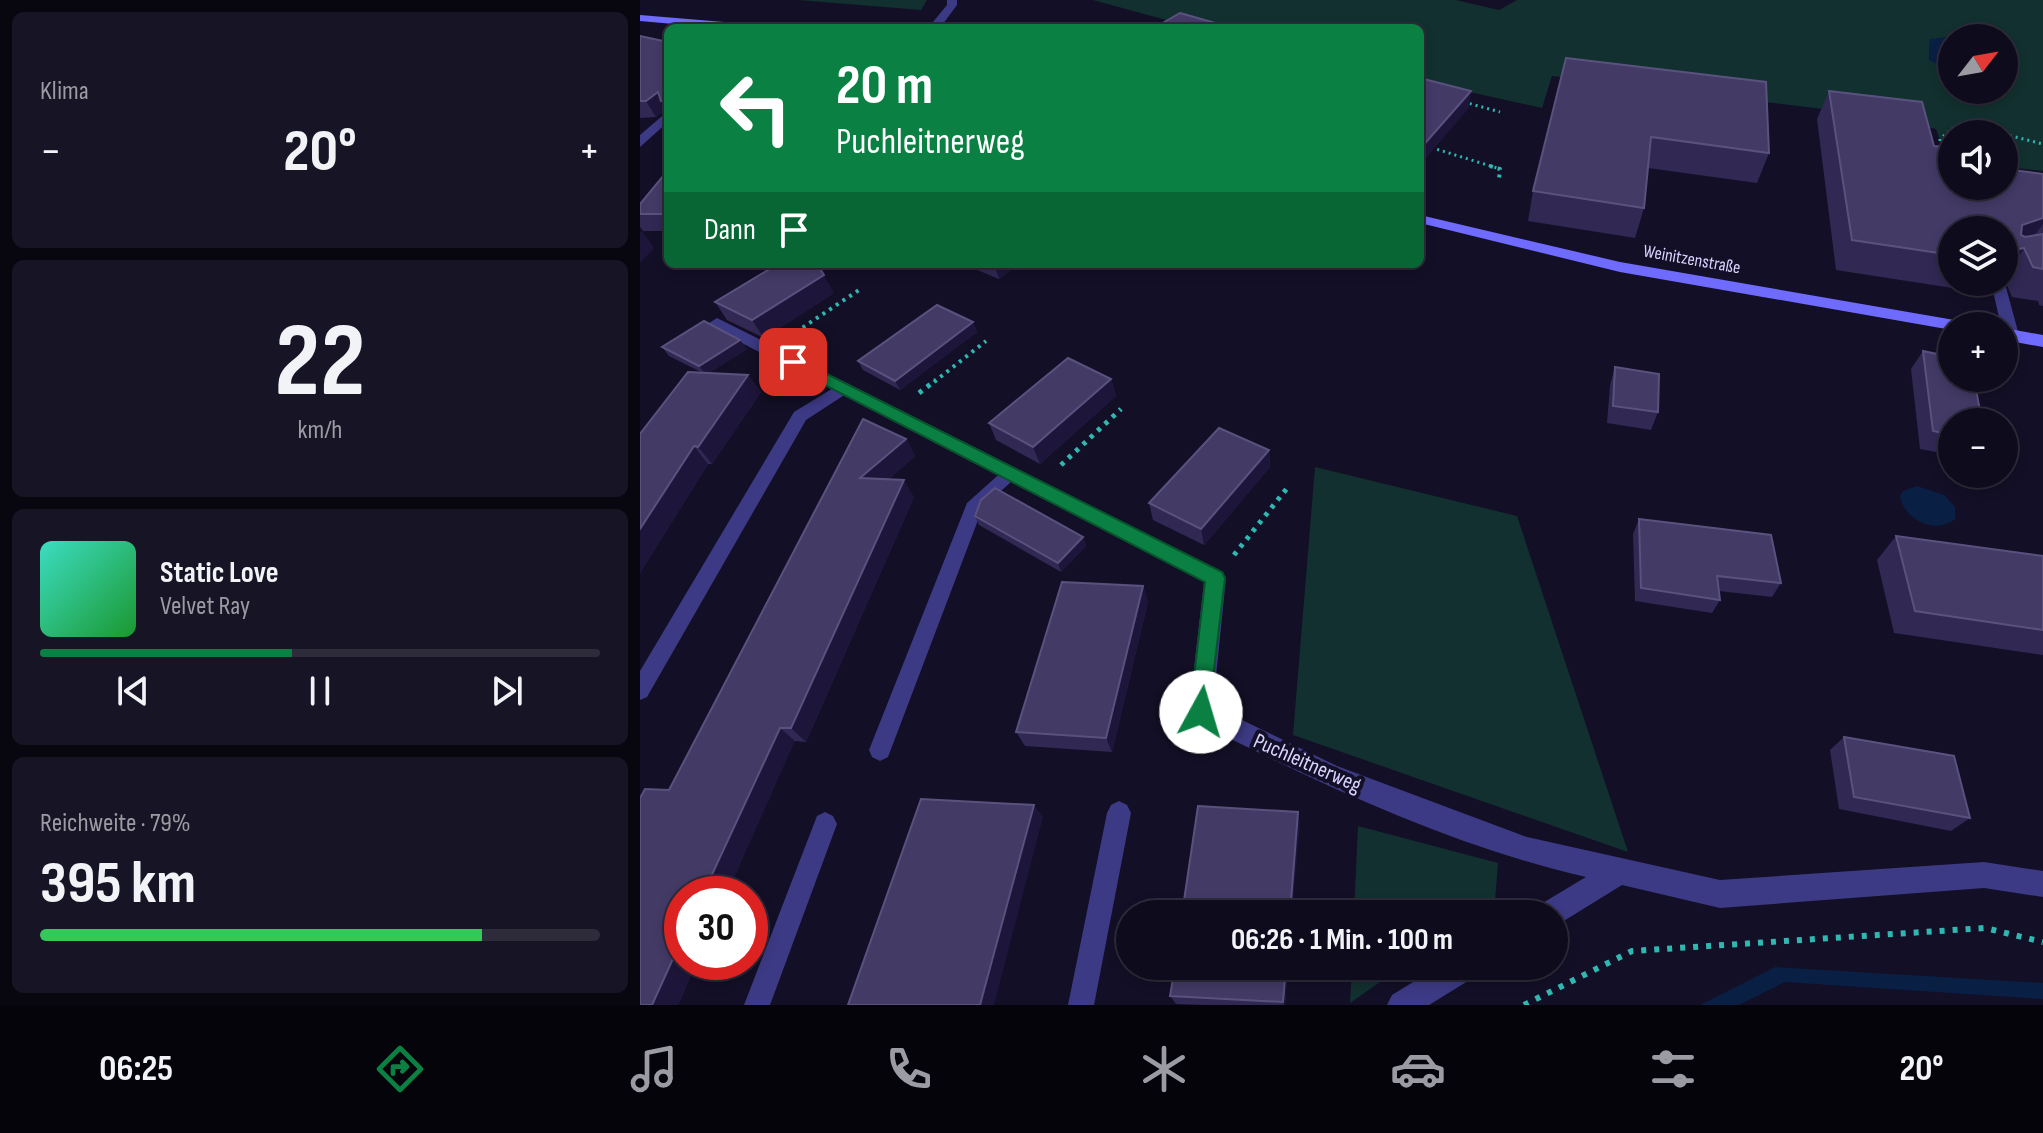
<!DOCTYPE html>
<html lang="de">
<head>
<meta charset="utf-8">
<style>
	body { margin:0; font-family:"Sofia Sans Condensed",sans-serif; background:#171425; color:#f1f3f6; height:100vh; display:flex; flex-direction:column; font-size:30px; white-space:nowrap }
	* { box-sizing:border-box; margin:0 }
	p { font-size:26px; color:#9b9ba3 }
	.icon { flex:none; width:44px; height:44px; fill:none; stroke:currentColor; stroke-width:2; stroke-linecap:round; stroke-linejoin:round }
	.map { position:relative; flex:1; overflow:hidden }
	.drawer { display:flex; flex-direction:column; gap:12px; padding:12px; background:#08060f; width:640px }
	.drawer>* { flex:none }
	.hud { position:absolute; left:24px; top:24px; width:760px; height:244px; border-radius:12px; box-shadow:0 4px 12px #0003,0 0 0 2px #2e2b3b; background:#0b8043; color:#fff; overflow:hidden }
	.needle { width:52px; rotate:59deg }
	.fabs { position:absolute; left:1298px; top:24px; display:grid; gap:16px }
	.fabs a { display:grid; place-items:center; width:80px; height:80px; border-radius:50%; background:#0e0b1c; box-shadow:0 4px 12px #0003,0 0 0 2px #2e2b3b; font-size:40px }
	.speed { position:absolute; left:24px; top:876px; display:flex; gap:16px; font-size:40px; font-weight:700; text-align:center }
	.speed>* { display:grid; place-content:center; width:104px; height:104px; border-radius:50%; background:#0e0b1c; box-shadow:0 4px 12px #0003,0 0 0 2px #2e2b3b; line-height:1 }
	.speed .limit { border:12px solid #d22; background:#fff; color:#111 }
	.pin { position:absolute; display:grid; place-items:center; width:68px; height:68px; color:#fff; margin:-34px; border-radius:16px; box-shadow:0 4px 12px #0006 }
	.me { position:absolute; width:88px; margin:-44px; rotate:6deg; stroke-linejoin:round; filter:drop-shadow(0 0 6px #0008) }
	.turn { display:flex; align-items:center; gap:28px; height:168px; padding:0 40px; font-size:36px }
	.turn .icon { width:104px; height:104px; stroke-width:2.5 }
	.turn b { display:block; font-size:56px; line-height:68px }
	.then { display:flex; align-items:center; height:76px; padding:0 40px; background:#0003; gap:16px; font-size:30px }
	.big { font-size:60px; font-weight:700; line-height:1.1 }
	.drawer .tile { flex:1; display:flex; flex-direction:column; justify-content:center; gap:12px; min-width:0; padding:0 28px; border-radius:12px; background:#171425 }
	.drawer .dial { align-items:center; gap:0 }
	.dial b { font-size:104px; line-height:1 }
	.song { display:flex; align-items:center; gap:24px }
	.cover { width:96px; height:96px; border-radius:12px; background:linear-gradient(135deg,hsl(170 70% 55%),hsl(130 70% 35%)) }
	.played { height:8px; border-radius:4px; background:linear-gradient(90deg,#0b8043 45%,#2e2b3b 45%) }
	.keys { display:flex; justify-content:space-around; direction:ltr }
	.heat { display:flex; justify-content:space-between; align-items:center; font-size:44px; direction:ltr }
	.charge { height:12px; border-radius:6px; background:linear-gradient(90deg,#34c759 79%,#2e2b3b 0) }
	.trip { position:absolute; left:476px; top:900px; width:452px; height:80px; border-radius:40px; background:#0e0b1c; box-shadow:0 4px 12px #0003,0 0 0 2px #2e2b3b; font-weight:700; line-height:80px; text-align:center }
	.tab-bar { display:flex; height:128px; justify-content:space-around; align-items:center; background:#06040b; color:#9b9ba3 }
	.tab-bar .icon { width:56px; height:56px }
	.tab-bar .on { color:#0b8043 }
	.tab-bar b { font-size:36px; color:#f1f3f6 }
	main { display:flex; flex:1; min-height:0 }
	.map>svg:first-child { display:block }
	.green { fill:#12302f; fill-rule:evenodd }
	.water { fill:#0a1f44 }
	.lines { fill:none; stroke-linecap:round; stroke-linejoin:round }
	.path-far3 { stroke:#2fb8b0; stroke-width:3; stroke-dasharray:2 4; stroke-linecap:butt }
	.path-far2 { stroke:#2fb8b0; stroke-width:4; stroke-dasharray:3 5; stroke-linecap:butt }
	.path-far1 { stroke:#2fb8b0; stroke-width:5; stroke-dasharray:4 6; stroke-linecap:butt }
	.path { stroke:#2fb8b0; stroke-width:6; stroke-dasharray:5 8; stroke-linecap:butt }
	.service { fill:#3d3a85; fill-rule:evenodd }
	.minor { fill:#3d3a85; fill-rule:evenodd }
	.secondary { fill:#6f6bff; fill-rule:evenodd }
	.wall { fill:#312854 }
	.shaded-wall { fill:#1d163a }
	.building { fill:#433a66; stroke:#5a527e; stroke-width:2 }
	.route { fill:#0b8043; stroke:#07532c; stroke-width:2 }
	.labels { text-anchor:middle; stroke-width:8; stroke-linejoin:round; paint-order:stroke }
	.far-street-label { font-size:18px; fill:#d9d4ff; stroke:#130f26 }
	.street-label { font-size:22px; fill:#d9d4ff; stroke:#130f26 }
</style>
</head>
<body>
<main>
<section class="drawer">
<div class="tile"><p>Klima</p>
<div class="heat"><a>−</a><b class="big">20°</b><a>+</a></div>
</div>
<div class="tile dial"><b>22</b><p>km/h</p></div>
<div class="tile">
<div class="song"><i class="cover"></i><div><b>Static Love</b><p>Velvet Ray</p></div></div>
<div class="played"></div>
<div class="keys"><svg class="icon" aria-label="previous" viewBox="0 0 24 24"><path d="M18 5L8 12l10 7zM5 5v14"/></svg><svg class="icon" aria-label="pause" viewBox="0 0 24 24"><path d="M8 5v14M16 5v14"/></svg><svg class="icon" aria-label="next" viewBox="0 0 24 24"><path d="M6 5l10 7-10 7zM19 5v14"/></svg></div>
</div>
<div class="tile"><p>Reichweite · 79%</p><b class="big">395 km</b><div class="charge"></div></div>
</section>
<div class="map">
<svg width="1403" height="1005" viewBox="0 0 1403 1005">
	<rect width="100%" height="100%" fill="#130f26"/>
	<g class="green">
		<path d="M158,0H287L281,10Z"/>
		<path d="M453,0H816L859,10L877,0H1403V171L1364,167V134H1312V161L1307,160L1296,129L1232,115L912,76L902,108L780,81V28H555ZM1308,37L1364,38V90H1312V72L1289,59L1290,40Z"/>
		<path d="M675,467L877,516L988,852L653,735Z"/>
		<path d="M718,826L858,863L855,902L838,914H714Z"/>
		<path d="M712,966H763L710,1003Z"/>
	</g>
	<g class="water">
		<path d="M1308,37L1313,38L1312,72L1289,60L1290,39Z"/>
		<path d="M1277,486L1304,495L1315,507V519C1295,535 1264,520 1260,496L1263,491Z"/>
		<path d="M1135,967L1403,983V999L1145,982L1099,1005H1060Z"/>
	</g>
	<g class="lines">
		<g class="path-far3">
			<path d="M824,102L860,112"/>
			<path d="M1364,134L1403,144"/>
			<path d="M780,144L857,168"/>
			<path d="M1300,153V139L1316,126L1363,134"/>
		</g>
		<g class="path-far2">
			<path d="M850,166L860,169L859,179"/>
			<path d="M156,332L219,290"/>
			<path d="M294,382L346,341"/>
		</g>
		<g class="path-far1">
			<path d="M279,393L296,380"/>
			<path d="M421,465L481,409"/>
			<path d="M594,555L648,487"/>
		</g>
		<path class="path" d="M884,1005L992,951L1345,928L1403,942"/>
		<g class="service">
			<path d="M1364,280L1379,335L1371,340L1364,336V326H1361L1351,282Z"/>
			<path d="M203,382L209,384L211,388L209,392L166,420L7,697L0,700V671L154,412Z"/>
			<path d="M371,467L380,474L343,507L248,757L240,761L232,757L229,750L327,503L365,469Z"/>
			<path d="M479,801L487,805L491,813L454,1005H428L467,813L471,805Z"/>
			<path d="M185,812L193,816L197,824L130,1005H104L177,816Z"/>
		</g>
		<g class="minor">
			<path d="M307,0H317V5L300,28H288L307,5Z"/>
			<path d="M28,111V122L0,147V135Z"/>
			<path d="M77,318L583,572L586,578L573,706L697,766L887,837L1080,880L1344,862L1403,871V897L1344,888L1080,908L982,885L914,927V914H897L901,904L946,877C808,845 678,783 553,720L549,712L564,582L71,327L69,323Z"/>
			<path d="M799,966H840L836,976L789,1005H747L752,995Z"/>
		</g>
		<g class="secondary">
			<path d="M0,15L120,25L126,28H79L0,21Z"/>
			<path d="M780,215L980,262L1320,321L1328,326H1312V330L980,272L780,223Z"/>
			<path d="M1364,328L1403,335V347L1364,340Z"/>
		</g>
	</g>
	<g class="wall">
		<path d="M0,36L28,42V112L26,109L16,117L0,118Z"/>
		<path d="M926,58L1129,153L1117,183L1008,168L1004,208L995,238L888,221L893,191Z"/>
		<path d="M1189,91L1294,146L1312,186L1403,174V306L1399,305L1398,301L1372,297L1364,278V230H1312V282H1359L1351,294L1196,270L1177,119Z"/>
		<path d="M28,170V231H3L0,227V204Z"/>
		<path d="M323,264H379L359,279Z"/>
		<path d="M194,293L124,338L87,320L75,302Z"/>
		<path d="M333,322L337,332L260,390L223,370L218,361Z"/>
		<path d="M22,347L107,349L69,373L108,375L121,392L72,464H68L0,573V434L61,372L29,356Z"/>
		<path d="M1283,351L1312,422V455L1280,449L1271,369Z"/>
		<path d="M975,367L1018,412L1011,430L967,423L970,385Z"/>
		<path d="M471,379L476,396L400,464L356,440L349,423Z"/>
		<path d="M266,439L275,456L249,479L274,497L166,742L155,741L42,962H57L38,1005H0Z"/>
		<path d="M629,450L630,467L564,545L513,520L509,503Z"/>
		<path d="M335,516L443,537L446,546L421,572L339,525Z"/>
		<path d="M999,519L1141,583L1132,597L1079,591L1080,600L1072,613L995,601L993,534Z"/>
		<path d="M1256,536L1403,556V655L1254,633L1237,560Z"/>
		<path d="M503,586L508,602L472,752L385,746L376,732Z"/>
		<path d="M1204,737L1330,818L1311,831L1199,809L1190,750Z"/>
		<path d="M648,966L645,1005H564L536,1004L530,996Z"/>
	</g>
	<g class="shaded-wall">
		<path d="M831,91L829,108L780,165V149Z"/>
		<path d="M18,92L21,101L26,109L16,117L6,101Z"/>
		<path d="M1403,218V224L1364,276L1371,264L1364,263L1382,225Z"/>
		<path d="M2,231L14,248L0,263V233Z"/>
		<path d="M354,264H379L359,279Z"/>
		<path d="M184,275L194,293L124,338L112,320Z"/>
		<path d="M333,322L337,332L260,390L255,381Z"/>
		<path d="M100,340L107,349L66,375L59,366Z"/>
		<path d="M108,375L121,392L72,464L58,447Z"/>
		<path d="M471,379L476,396L400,464L393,447Z"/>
		<path d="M266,439L275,456L231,495L220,478Z"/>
		<path d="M54,446L68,464L0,573V529Z"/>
		<path d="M629,450L630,467L564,545L561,529Z"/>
		<path d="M264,480L274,497L166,742L151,728Z"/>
		<path d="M443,537L446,546L421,572L418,563Z"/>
		<path d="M503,586L508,602L472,752L466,738Z"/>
		<path d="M140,728L155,741L87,894H63Z"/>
		<path d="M394,805L403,817L354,1005H340Z"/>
		<path d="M658,812L660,824L652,914H650Z"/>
		<path d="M42,939V962H57L38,1005H12Z"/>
		<path d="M646,966H648L645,1005H644L643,1002Z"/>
	</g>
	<g class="building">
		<path d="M540,13L593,28H514Z"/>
		<path d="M0,36L28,42V101H21L18,92L6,101H0Z"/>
		<path d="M926,58L1126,82L1129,153L1011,137L1004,208L893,191Z"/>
		<path d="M780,78L831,91L780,149Z"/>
		<path d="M1189,91L1282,102L1294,146L1312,148V186H1364V169L1403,174V218L1382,225L1381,235L1385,237L1403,234V269L1393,267L1384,248L1369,251L1371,264L1364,263V230H1312V255L1212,240Z"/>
		<path d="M28,170V214H0V204Z"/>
		<path d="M138,264H177L184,275L112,320L75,302Z"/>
		<path d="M297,305L333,322L255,381L218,361Z"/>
		<path d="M64,321L100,340L59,366L22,347Z"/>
		<path d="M1283,351L1312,357V378H1334L1342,422H1312V435L1293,431Z"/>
		<path d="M428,358L471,379L393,447L349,423Z"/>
		<path d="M975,367L1019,374L1018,412L973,406Z"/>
		<path d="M48,372L108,375L58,447L54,446L0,529V434Z"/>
		<path d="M223,419L266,439L220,478L264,480L151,728H140L63,894H42V939L12,1005H0V798L5,789L29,790Z"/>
		<path d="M579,428L629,450L561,529L509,503Z"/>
		<path d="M355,488L443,537L418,563L335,516L341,500Z"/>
		<path d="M999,519L1131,535L1141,583L1077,576L1080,600L1001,588Z"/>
		<path d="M1256,536L1403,556V630L1275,611Z"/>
		<path d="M422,582L503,586L466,738L376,732Z"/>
		<path d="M1204,737L1314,756L1330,818L1214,797Z"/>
		<path d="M281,799L394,805L340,1005H208Z"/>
		<path d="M558,806L658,812L650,914H542Z"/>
		<path d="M535,966H646L643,1002L530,996Z"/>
	</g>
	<path class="route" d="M153,357L582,572L585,578L568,719L561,722L553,719L550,712L565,582L148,366V359Z"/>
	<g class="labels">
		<g class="far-street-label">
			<text transform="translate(1052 259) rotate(10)" y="6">Weinitzenstraße</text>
		</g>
		<g class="street-label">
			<text transform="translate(668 762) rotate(24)" y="8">Puchleitnerweg</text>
		</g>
	</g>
</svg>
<div class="fabs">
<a><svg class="needle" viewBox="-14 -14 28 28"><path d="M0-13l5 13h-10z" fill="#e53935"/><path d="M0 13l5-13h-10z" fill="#9b9ba3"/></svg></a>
<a><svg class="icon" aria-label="sound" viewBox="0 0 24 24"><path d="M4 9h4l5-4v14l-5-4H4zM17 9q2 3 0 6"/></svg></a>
<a><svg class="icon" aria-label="layers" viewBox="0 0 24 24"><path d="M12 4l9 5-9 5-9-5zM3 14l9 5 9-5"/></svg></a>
<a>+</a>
<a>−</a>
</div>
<div class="speed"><div class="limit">30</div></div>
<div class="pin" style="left:153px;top:362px;background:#d93025"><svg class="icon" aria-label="arrive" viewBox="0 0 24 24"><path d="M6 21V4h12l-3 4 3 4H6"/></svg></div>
<svg class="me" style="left:561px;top:712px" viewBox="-20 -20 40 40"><circle r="19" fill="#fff"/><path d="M0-13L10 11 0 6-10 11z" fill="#0b8043"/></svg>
<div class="trip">06:26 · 1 Min. · 100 m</div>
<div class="hud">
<div class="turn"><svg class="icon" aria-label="left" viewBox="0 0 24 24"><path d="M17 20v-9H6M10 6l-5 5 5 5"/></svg><div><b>20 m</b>Puchleitnerweg</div></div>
<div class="then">Dann<svg class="icon" aria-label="arrive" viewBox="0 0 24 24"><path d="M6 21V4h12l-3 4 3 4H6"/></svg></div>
</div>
</div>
</main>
<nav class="tab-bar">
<b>06:25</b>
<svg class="icon on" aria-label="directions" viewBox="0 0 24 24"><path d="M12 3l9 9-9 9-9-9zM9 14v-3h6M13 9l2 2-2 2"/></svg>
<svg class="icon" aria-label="music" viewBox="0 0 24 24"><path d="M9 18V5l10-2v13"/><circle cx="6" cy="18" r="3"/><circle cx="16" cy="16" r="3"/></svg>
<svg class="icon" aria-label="phone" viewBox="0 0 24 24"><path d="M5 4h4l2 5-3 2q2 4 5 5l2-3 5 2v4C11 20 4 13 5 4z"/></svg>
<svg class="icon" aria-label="climate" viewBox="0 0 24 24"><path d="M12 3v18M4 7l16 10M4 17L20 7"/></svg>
<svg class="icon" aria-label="car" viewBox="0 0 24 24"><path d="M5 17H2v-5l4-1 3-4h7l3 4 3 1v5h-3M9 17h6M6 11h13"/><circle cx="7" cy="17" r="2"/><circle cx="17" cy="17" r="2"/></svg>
<svg class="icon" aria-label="filters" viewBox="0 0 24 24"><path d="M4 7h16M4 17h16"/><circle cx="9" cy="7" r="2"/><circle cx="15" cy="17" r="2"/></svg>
<b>20°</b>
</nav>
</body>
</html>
